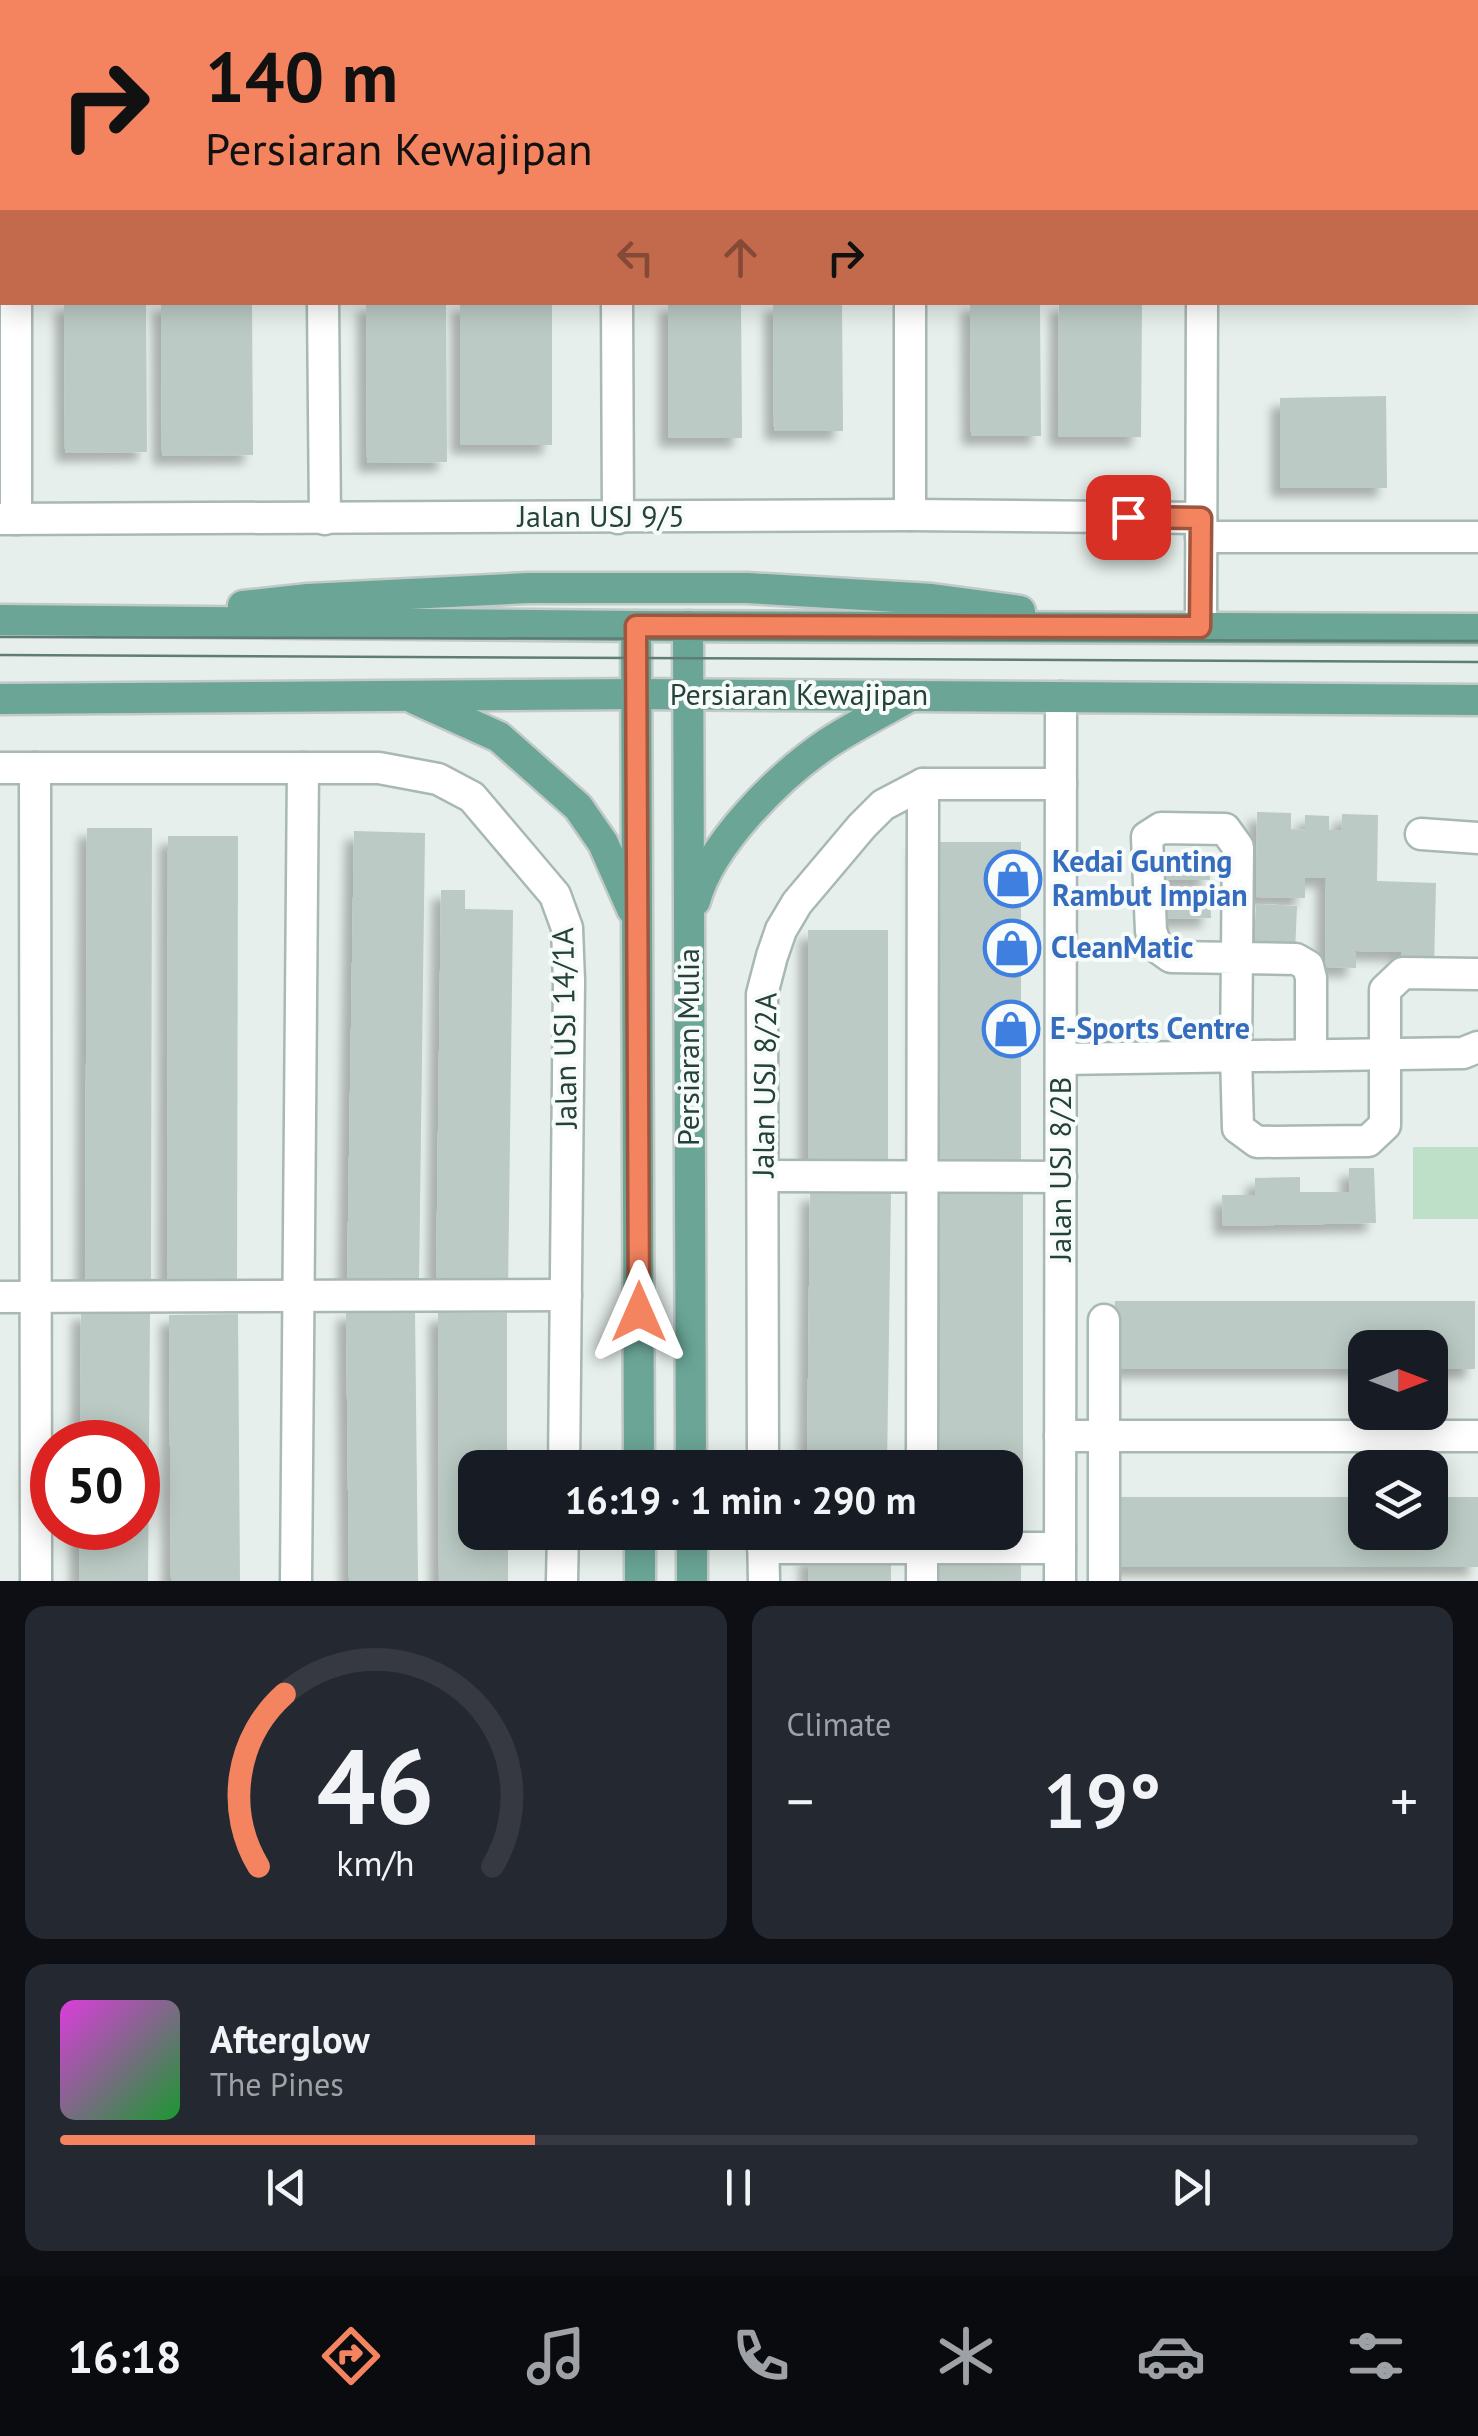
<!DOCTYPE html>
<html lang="en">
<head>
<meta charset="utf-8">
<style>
	body { margin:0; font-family:"PT Sans",sans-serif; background:#242831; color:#f1f3f6; height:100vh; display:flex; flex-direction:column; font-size:38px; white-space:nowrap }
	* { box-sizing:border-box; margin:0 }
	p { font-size:32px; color:#9ea1a6 }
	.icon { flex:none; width:55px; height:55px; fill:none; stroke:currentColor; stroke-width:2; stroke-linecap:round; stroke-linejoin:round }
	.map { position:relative; height:1581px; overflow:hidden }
	.panel { display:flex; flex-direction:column; gap:25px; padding:25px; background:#0d0f14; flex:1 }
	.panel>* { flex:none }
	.banner { position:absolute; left:0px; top:0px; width:1480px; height:305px; box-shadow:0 5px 25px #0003; background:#f4845f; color:#111; overflow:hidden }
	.needle { width:65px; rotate:90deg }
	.controls { position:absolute; left:1348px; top:1330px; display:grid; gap:20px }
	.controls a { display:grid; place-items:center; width:100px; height:100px; border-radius:20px; background:#171b24; box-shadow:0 5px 25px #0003; font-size:50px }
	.speed { position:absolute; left:30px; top:1420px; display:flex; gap:20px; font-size:50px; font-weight:700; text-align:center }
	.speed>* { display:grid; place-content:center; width:130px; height:130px; border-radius:50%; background:#171b24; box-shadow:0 5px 25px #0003; line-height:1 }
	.speed .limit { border:15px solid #d22; background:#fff; color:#111 }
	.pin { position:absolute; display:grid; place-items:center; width:85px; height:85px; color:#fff; margin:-42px; border-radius:20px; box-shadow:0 5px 15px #0006 }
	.me { position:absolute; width:110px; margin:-55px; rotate:0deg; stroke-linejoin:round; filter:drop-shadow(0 0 8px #0008) }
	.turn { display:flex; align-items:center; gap:35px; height:210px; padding:0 40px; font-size:45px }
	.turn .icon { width:130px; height:130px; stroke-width:2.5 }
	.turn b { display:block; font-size:70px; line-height:85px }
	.lanes { display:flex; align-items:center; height:95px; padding:0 40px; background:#0003; justify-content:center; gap:50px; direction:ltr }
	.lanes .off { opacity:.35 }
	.big { font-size:75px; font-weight:700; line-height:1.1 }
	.panel .widget { flex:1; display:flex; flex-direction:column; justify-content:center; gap:15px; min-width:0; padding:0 35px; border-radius:20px; background:#242831 }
	.panel .dial { align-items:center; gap:0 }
	.dial svg { height:260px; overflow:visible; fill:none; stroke:#363941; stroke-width:7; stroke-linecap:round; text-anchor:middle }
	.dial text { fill:#f1f3f6; stroke:none }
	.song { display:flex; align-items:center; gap:30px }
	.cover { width:120px; height:120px; border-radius:15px; background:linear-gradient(135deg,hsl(300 70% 55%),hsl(130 70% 35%)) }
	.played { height:10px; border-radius:5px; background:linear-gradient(90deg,#f4845f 35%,#363941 35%) }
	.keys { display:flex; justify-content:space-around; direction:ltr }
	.heat { display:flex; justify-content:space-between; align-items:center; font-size:55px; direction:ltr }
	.panel .tiles { flex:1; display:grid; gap:25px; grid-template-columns:1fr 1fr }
	.widget:last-child { grid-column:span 2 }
	.trip { position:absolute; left:458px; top:1450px; width:565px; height:100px; border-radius:20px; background:#171b24; box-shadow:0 5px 25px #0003; font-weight:700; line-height:100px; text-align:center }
	.tab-bar { display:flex; height:160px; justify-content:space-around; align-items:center; background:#090b0e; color:#9ea1a6 }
	.tab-bar .icon { width:70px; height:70px }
	.tab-bar .active { color:#f4845f }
	.tab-bar b { font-size:45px; color:#f1f3f6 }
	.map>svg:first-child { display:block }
	.green { fill:#bfe0c8 }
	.building { fill:#bbcac4; filter:url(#shadow) }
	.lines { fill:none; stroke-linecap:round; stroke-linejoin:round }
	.minor-casing { stroke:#a8b8b2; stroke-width:35 }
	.major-casing { stroke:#c2cac8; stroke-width:35 }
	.minor { stroke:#fff; stroke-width:30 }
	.major { stroke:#6aa596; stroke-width:30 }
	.tram { stroke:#5f7d75; stroke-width:2.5 }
	.route-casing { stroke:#9f563e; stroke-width:25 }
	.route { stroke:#f4845f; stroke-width:18 }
	.labels { text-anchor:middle; stroke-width:8; stroke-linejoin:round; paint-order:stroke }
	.street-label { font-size:30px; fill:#24423a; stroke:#f7fbf9 }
	.shop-label { font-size:30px; font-weight:bold; fill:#366cbe; stroke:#f7fbf9; text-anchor:start }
</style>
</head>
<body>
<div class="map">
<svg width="1478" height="1581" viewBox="0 0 1478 1581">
	<defs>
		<filter id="shadow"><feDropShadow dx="-9" dy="9" stdDeviation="5" flood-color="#0004"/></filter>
	</defs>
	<rect width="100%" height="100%" fill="#e6efeb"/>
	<g class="green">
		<path d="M1234,0H1478V71V2H1234Z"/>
		<rect x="1413" y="1147" width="65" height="72"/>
	</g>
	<g class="building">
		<path d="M64,302H146L147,452L65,453Z"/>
		<path d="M161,302H252L253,455L162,456Z"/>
		<path d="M366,302H446L447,462L367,463Z"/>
		<rect x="460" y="302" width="92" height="143"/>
		<path d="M668,302H741L742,438H668Z"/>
		<path d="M773,302H842L843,431H774Z"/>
		<path d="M970,302H1040L1041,436H971Z"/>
		<path d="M1059,302H1142L1141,437H1058Z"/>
		<path d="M1386,396L1387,488H1280V398Z"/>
		<path d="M1257,812L1291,813V829L1305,830V815L1329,816V830H1341L1342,814L1378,815L1377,881L1436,883L1434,968H1401V952L1356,951V968L1325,967L1326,878H1305V898L1256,897Z"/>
		<path d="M87,828H152L151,1286H85Z"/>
		<path d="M354,831L425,833L419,1285L347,1284Z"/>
		<path d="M168,836H238L237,1288H167Z"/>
		<rect x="919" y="842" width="102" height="322"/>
		<rect x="1161" y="856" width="49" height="24"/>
		<path d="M441,890H465V909L513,910L508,1290L436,1289Z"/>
		<path d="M1210,894L1211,918L1162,919V895Z"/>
		<path d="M1256,904L1297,906L1295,953L1255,952Z"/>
		<rect x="808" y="930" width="80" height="233"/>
		<path d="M1349,1168H1374L1376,1223L1223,1226L1222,1195H1255V1178L1300,1177V1192H1349Z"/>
		<path d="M925,1191H1023V1519H1005V1468H925Z"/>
		<path d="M810,1192L891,1193L887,1468H807Z"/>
		<path d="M1115,1301H1475V1369H1430V1348H1365V1369H1115Z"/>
		<path d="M81,1311L150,1312L148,1581H79V1528H138V1442H80Z"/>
		<path d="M346,1311H415L418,1581H349Z"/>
		<path d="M438,1313H507V1468H475V1532H508V1581H439Z"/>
		<path d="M238,1314L240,1581H171L169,1315Z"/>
		<path d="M1115,1497H1365V1532H1430V1497H1478V1567H1115Z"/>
		<rect x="808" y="1555" width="83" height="26"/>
		<rect x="935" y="1555" width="86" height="26"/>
	</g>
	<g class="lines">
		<g class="minor-casing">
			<g id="minor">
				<path d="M16,0V2"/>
				<path d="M321,0V2"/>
				<path d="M616,0V2"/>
				<path d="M910,0V2"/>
				<path d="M1204,2V0"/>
				<path d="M0,19H2"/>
				<path d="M16,302V519"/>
				<path d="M323,302L325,519"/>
				<path d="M617,302L618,518"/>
				<path d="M910,302V515"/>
				<path d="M0,519L910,515L1201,518"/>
				<path d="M1201,537H1478"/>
				<path d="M1201,627L1202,302"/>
				<path d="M0,768H379L438,779L472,797L555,895L567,928L569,981L564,1468"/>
				<path d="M35,768L36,1581"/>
				<path d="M1421,834L1478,838"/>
				<path d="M1311,1055V978L1308,966L1296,959L1171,957L1157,947L1151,931L1147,837L1161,828L1225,829L1238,847L1236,1056L1238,1128L1257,1142L1368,1141L1385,1125V990L1403,973L1478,974"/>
				<path d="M1061,1059L1463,1053L1478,1047"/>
				<path d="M763,1176L1061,1177"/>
				<path d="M0,1297L566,1295"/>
				<path d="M1060,1436H1478"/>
				<path d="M763,1468L762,994L772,956L781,930L797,903L862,826L883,805L923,784H1061"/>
				<path d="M922,1468L923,784"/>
				<path d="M763,1532L764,1581"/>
				<path d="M763,1548H1060"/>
				<path d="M296,1581L303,768"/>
				<path d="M562,1581L563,1532"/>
				<path d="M922,1581V1532"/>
				<path d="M1060,1581L1061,697"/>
				<path d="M1104,1581V1320"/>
			</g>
		</g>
		<g class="major-casing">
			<g id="major">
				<path d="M243,606L308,599L528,588H747L932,599L1020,611"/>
				<path d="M0,620L636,626L1478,629"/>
				<path d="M636,626L639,1468"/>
				<path d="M688,626L691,1468"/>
				<path d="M0,699L636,694L1478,700"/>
				<path d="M415,699L499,737L578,807L603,843L632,909"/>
				<path d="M695,901C710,844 779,776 828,743C854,726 882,712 909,697"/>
				<path d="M640,1532V1581"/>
				<path d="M692,1532V1581"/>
			</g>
		</g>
		<use href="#minor" class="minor"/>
		<use href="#major" class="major"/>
		<g class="tram">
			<path d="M0,637L1478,641"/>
			<path d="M0,655L1478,662"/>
		</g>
	</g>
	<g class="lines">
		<g class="route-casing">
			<path id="route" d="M639,1312L636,626L1200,627L1201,518L1128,517"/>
		</g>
		<use href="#route" class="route"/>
	</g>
	<defs>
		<g id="shop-ring" transform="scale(2.875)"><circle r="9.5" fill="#f7fbf9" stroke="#3f7fe0" stroke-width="1.5"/><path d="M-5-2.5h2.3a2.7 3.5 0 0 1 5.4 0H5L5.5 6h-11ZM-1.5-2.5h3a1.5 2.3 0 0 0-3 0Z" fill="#3f7fe0"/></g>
	</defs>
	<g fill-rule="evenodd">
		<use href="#shop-ring" x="1013" y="879"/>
		<use href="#shop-ring" x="1012" y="948"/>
		<use href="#shop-ring" x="1011" y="1029"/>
	</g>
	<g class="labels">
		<g class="street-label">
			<text x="601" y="527">Jalan USJ 9/5</text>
			<text x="799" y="705">Persiaran Kewajipan</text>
			<text transform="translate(565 1028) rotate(-91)" y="10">Jalan USJ 14/1A</text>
			<text transform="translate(689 1047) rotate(-90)" y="10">Persiaran Mulia</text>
			<text transform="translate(765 1085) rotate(-89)" y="10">Jalan USJ 8/2A</text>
			<text transform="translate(1061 1169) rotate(-90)" y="10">Jalan USJ 8/2B</text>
		</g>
		<g class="shop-label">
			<text x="1052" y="872">Kedai Gunting<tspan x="1052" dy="34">Rambut Impian</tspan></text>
			<text x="1051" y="958">CleanMatic</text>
			<text x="1050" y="1039">E-Sports Centre</text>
		</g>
	</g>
</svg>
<div class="controls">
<a><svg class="needle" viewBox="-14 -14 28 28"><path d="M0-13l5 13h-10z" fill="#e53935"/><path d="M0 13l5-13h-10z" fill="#9ea1a6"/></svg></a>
<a><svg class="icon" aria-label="layers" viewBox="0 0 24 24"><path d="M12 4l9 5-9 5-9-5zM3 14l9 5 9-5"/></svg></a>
</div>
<div class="speed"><div class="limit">50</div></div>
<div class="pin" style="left:1128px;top:517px;background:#d93025"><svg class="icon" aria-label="arrive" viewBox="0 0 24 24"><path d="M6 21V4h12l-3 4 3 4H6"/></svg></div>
<svg class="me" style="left:639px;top:1312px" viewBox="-20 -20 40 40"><path d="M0-17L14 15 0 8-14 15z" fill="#f4845f" stroke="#fff" stroke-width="4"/></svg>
<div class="trip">16:19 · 1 min · 290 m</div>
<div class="banner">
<div class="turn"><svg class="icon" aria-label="right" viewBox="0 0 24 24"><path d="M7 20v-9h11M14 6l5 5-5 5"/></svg><div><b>140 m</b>Persiaran Kewajipan</div></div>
<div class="lanes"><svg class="icon off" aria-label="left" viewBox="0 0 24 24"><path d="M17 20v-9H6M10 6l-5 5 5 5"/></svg><svg class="icon off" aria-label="ahead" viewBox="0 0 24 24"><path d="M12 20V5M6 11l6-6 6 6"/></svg><svg class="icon" aria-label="right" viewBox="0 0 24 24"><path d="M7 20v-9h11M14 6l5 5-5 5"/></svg></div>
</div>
</div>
<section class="panel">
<div class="tiles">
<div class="widget dial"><svg viewBox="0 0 100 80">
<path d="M14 69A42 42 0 1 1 86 69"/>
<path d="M14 69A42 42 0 0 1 22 16" stroke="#f4845f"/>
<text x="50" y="56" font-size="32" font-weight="700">46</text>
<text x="50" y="72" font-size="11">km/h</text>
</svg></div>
<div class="widget"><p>Climate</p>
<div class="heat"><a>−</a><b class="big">19°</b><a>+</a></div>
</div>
<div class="widget">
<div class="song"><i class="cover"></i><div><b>Afterglow</b><p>The Pines</p></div></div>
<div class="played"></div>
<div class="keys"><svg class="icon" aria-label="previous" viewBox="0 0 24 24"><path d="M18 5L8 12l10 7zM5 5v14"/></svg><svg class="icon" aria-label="pause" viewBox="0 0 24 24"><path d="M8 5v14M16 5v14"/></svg><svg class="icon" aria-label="next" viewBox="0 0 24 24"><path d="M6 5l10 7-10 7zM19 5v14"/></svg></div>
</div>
</div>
</section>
<nav class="tab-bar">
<b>16:18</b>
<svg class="icon active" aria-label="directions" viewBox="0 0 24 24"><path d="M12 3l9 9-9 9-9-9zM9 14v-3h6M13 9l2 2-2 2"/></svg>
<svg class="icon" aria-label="music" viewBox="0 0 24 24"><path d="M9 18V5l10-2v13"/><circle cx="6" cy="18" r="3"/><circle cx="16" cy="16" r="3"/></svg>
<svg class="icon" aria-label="phone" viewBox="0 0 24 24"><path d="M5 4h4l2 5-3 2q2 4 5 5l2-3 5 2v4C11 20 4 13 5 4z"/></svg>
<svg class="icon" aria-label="climate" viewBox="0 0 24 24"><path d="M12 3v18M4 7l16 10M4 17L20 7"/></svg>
<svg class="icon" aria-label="car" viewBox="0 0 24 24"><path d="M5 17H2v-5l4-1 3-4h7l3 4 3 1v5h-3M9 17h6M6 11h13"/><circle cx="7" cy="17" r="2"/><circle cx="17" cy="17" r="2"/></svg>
<svg class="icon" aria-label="filters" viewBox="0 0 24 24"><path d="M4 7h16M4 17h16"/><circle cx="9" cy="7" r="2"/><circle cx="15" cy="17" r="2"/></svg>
</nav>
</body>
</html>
